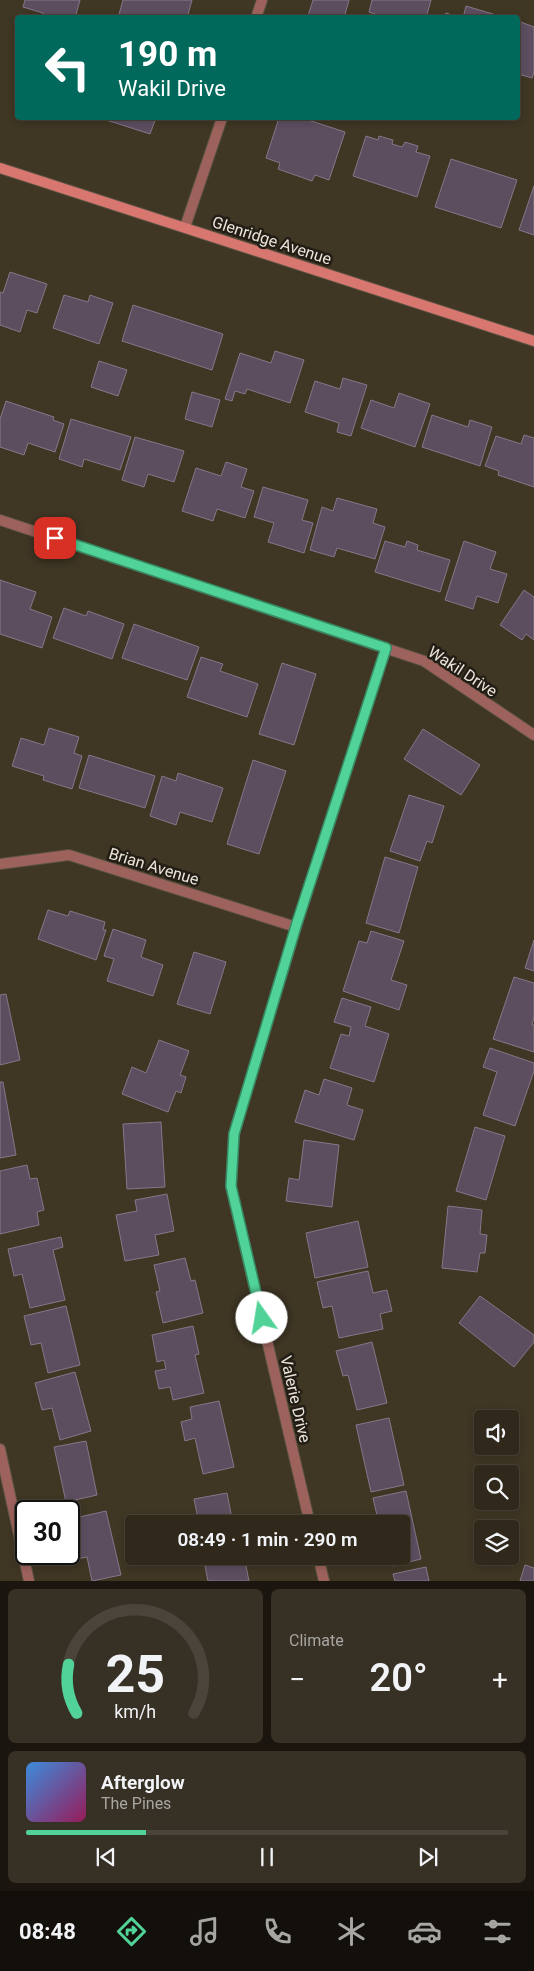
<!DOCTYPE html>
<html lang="en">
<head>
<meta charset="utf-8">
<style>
	body { margin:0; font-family:Roboto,sans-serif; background:#373024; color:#f1f3f6; height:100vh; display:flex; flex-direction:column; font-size:19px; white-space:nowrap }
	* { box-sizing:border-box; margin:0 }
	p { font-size:16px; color:#a7a6a3 }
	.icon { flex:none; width:28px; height:28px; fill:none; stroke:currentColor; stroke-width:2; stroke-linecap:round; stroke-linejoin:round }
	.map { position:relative; height:1581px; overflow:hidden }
	.sheet { display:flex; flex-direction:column; gap:8px; padding:8px; background:#1a160f; flex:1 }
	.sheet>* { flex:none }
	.hud { position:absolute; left:15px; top:15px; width:505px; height:105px; border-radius:5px; box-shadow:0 2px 8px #0003,0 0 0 1px #4a443a; background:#00695c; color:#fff; overflow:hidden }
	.tools { position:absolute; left:474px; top:1410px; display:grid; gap:10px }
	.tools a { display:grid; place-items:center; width:45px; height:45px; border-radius:5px; background:#2f281b; box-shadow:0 2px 8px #0003,0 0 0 1px #4a443a; font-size:25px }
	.speed { position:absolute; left:15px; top:1500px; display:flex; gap:10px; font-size:25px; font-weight:700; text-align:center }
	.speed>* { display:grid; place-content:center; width:65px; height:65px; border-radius:50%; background:#2f281b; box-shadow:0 2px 8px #0003,0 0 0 1px #4a443a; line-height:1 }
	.speed .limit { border:2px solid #111; border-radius:8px; background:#fff; color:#111 }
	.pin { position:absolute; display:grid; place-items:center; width:42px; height:42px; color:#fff; margin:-21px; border-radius:10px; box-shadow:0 2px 8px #0006 }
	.me { position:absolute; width:55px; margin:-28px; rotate:347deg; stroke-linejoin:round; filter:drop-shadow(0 0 4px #0008) }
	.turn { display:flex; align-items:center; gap:18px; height:105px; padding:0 20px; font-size:22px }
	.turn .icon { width:65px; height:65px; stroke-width:2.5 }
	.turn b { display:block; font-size:35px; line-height:42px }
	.big { font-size:38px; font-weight:600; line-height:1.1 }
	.sheet .tile { flex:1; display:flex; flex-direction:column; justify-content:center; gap:8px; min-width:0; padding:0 18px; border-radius:8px; background:#373024 }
	.sheet .dial { align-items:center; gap:0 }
	.dial svg { height:130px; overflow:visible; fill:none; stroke:#4a443a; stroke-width:7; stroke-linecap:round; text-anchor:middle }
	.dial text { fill:#f1f3f6; stroke:none }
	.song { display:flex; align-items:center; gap:15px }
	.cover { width:60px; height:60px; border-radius:8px; background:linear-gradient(135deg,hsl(210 70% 55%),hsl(330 70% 35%)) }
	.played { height:5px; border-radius:2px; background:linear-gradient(90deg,#51d398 25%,#4a443a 25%) }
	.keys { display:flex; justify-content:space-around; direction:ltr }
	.heat { display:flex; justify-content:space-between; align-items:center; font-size:28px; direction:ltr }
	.sheet .tiles { flex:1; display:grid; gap:8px; grid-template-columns:1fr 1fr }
	.tile:last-child { grid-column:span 2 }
	.trip { position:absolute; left:125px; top:1515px; width:285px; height:50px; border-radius:5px; background:#2f281b; box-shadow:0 2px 8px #0003,0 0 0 1px #4a443a; font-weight:600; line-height:50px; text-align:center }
	.tab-bar { display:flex; height:80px; justify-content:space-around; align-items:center; background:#13100b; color:#a7a6a3 }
	.tab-bar .icon { width:35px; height:35px }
	.tab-bar .active { color:#51d398 }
	.tab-bar b { font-size:22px; color:#f1f3f6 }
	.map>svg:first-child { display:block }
	.building { fill:#5c4e5f; stroke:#867789 }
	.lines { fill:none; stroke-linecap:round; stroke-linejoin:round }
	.street-casing { stroke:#5b5241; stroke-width:12 }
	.secondary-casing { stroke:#5b5241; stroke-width:12 }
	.street { stroke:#9e625c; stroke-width:10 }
	.secondary { stroke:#d77770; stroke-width:10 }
	.route-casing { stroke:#358963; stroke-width:12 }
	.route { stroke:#51d398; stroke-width:9 }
	.labels { text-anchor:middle; stroke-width:5; stroke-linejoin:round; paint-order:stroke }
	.street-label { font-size:16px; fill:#ebe5da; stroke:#221e16 }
</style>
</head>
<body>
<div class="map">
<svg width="534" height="1581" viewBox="0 0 534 1581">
	<rect width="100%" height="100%" fill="#3f3624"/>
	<g class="building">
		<path d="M25,0H80L75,18H41L43,13L23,7Z"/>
		<path d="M123,0H192L187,18H118Z"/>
		<path d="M313,0H349L344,18H313L308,16Z"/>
		<path d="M372,0H431L426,18H386L369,12Z"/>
		<path d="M466,6L496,15L495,18H463Z"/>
		<path d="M446,13L461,18H444Z"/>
		<path d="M518,21L534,27V72L532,78L518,74L519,60L518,59Z"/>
		<path d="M100,118H156L150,134Z"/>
		<path d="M279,118H302L345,132L329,180L315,175L312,181L278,169L280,163L266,158Z"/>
		<path d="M366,136L378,140L379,136L393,140L392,144L402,147L405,142L418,146L416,152L430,156L417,197L353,176Z"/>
		<path d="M451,159L517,180L501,228L435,207Z"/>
		<path d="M534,186V235L519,230Z"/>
		<path d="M10,272L47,284L37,313L27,310L20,332L0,325V292L3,293Z"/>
		<path d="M64,295L88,302L90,295L113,303L99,344L53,328Z"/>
		<path d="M133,305L223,334L212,370L122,341Z"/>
		<path d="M275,351L304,360L290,403L247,389L245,394L235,391L232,401L225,399L240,353L271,363Z"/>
		<path d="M99,361L127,370L118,396L91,387Z"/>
		<path d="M343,378L367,385L351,436L337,432L339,423L305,412L315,381L340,389Z"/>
		<path d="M192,392L220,400L212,427L185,419Z"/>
		<path d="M399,393L430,404L415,447L361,428L371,400L394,408Z"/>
		<path d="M6,401L54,417L53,420L64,424L55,452L28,443L24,455L0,447V419Z"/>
		<path d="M432,415L468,427L470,420L492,427L480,466L422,447Z"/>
		<path d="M71,419L131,437L120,470L84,459L82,467L59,459Z"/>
		<path d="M524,435L534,438V487L498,475L499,471L485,466L496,436L521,444Z"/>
		<path d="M135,437L184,451L174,482L148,474L144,487L122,480Z"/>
		<path d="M226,462L247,469L241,487L254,491L245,518L217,509L213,521L182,511L196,468L221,476Z"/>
		<path d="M263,487L308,500L302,520L313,523L304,553L268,542L274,523L254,517Z"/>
		<path d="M337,498L377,509L373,523L385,527L375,559L337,548L334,557L310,550L322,507L333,511Z"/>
		<path d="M385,541L405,547L407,541L418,545L417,550L450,560L440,592L375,572Z"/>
		<path d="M464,541L496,552L490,569L507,574L498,603L477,596L473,609L445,600Z"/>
		<path d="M0,580L36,592L30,609L52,617L42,648L0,634Z"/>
		<path d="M524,590L534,597V640L526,634L522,640L500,625Z"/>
		<path d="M64,608L86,616L88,611L124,624L112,659L53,638Z"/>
		<path d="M134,624L199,647L187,680L122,658Z"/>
		<path d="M201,657L223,664L220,671L258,684L247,717L187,697Z"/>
		<path d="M282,663L316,674L294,745L259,734Z"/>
		<path d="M49,728L79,737L74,753L82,756L72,789L43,780L44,776L12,766L21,738L44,745Z"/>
		<path d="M423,729L480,765L461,795L404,759Z"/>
		<path d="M89,755L155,776L145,808L79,788Z"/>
		<path d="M253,760L286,771L259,854L227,844Z"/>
		<path d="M178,773L223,788L212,822L180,812L176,825L150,816L162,776L176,781Z"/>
		<path d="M409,795L444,806L432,843L427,841L420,861L390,851Z"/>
		<path d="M385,857L418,867L399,933L366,923Z"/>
		<path d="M48,910L68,916L70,911L105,922L103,930H106L96,960L38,939Z"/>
		<path d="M113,929L146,940L141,957L163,965L153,996L107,981L114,959L104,956Z"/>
		<path d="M371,931L404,941L391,980L407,985L399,1010L343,991L359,941L367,943Z"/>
		<path d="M534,940V971L525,968Z"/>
		<path d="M194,952L226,962L210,1014L177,1004Z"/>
		<path d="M514,977L534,983V1017L532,1025H534V1052L493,1039Z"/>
		<path d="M6,994L20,1060L0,1065V995Z"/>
		<path d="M342,998L371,1007L365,1026L389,1034L374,1082L330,1068L341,1034L349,1036L351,1027L334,1022Z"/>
		<path d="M159,1040L189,1051L180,1075L186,1077L181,1093L176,1091L168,1112L122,1094L132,1067L146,1073Z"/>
		<path d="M490,1048L534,1063V1071L515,1126L483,1115L497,1072L483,1067Z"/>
		<path d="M324,1079L352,1088L347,1105L363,1110L354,1140L295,1122L305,1090L319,1095Z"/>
		<path d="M0,1082H3L16,1155L0,1158Z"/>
		<path d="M161,1122L165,1187L127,1189L123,1124Z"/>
		<path d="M475,1127L505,1136L486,1200L456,1191Z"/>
		<path d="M304,1140L339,1145L332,1207L286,1201L289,1178L299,1180Z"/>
		<path d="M27,1165L30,1179L37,1178L44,1210L37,1212L39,1225L0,1234V1171Z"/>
		<path d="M167,1194L174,1231L155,1235L159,1255L125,1261L116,1215L137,1211L135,1200Z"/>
		<path d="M448,1206L482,1210L480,1234L487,1235L485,1253H480L477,1272L442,1268Z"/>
		<path d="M358,1221L368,1267L315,1278L306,1233Z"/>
		<path d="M61,1237L63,1247L53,1250L65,1300L30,1308L22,1274L14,1276L8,1249Z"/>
		<path d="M185,1258L191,1281L195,1280L203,1313L163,1323L156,1292L160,1291L154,1265Z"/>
		<path d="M368,1271L373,1293L387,1290L392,1311L380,1314L383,1329L339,1338L332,1306L323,1308L317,1282Z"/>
		<path d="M480,1296L534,1335V1342L514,1367L459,1323Z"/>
		<path d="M66,1306L80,1365L48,1373L41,1343L31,1345L24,1316Z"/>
		<path d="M193,1326L199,1354L195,1355L204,1393L173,1400L170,1387L159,1389L155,1371L166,1369L164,1360L157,1362L152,1335Z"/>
		<path d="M372,1342L387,1403L357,1410L348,1375L343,1376L336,1351Z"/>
		<path d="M75,1372L91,1431L60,1440L52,1408L42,1410L35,1383Z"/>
		<path d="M219,1401L234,1467L203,1474L195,1438L185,1441L181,1422L192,1419L190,1407Z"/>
		<path d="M389,1418L404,1485L371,1492L356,1425Z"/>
		<path d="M86,1441L97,1495L66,1502L54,1447Z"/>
		<path d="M406,1491L421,1559L393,1566L391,1556H401V1524H379L373,1498Z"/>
		<path d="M227,1493L233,1524H199L194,1499Z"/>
		<path d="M106,1511L121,1575L92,1581L87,1557L77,1559L71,1534L78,1532L75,1518Z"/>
		<path d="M228,1556H244L249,1581H208L204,1561Z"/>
		<path d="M525,1565L534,1568V1581H520Z"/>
		<path d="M426,1567L429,1581H395L393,1574Z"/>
	</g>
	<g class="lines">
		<g class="street-casing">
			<g id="street">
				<path d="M256,18L262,0"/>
				<path d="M185,227L222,118"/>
				<path d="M0,520L424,661L534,735"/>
				<path d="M0,864L69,855L296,927"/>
				<path d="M0,1449L29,1581"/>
				<path d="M310,1524L231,1187L234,1134L296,927L386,648"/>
				<path d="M318,1556L324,1581"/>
			</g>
		</g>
		<g class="secondary-casing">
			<path id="secondary" d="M0,168L534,341"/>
		</g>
		<use href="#street" class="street"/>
		<use href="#secondary" class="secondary"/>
	</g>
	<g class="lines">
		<g class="route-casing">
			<path id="route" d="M55,538L386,648L296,926L234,1134L231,1186L262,1318"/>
		</g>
		<use href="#route" class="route"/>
	</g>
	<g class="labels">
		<g class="street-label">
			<text transform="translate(272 240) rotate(18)" y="6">Glenridge Avenue</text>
			<text transform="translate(463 671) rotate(33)" y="6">Wakil Drive</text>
			<text transform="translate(154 866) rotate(17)" y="6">Brian Avenue</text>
			<text transform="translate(296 1399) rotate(77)" y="6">Valerie Drive</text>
		</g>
	</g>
</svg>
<div class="tools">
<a><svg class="icon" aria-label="sound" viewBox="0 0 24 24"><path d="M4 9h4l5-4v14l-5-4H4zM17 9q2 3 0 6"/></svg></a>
<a><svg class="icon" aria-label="search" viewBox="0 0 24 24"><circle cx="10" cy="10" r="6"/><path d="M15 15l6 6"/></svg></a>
<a><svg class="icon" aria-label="layers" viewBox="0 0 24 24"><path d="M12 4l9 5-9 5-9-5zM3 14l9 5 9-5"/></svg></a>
</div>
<div class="speed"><div class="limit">30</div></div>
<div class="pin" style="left:55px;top:538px;background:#d93025"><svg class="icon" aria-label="arrive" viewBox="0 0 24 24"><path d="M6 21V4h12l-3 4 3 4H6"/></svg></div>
<svg class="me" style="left:262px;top:1318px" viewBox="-20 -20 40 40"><circle r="19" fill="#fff"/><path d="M0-13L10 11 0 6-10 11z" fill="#51d398"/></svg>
<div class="trip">08:49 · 1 min · 290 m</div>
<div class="hud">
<div class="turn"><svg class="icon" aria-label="left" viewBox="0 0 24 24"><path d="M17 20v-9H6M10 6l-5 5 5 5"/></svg><div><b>190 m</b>Wakil Drive</div></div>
</div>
</div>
<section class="sheet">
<div class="tiles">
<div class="tile dial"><svg viewBox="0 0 100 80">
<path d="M14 69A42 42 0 1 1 86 69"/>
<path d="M14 69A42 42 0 0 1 9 39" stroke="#51d398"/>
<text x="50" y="56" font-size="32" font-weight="700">25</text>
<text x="50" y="72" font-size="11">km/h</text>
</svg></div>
<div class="tile"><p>Climate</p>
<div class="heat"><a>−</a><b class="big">20°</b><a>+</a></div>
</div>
<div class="tile">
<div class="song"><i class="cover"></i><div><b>Afterglow</b><p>The Pines</p></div></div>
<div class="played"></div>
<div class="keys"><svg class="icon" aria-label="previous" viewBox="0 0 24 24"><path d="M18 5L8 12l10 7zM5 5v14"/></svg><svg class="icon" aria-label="pause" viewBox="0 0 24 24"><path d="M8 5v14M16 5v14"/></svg><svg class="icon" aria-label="next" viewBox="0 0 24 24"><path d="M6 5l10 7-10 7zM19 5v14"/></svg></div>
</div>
</div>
</section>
<nav class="tab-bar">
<b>08:48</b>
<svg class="icon active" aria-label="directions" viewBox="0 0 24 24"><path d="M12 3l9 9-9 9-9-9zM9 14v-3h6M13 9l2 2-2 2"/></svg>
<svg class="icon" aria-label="music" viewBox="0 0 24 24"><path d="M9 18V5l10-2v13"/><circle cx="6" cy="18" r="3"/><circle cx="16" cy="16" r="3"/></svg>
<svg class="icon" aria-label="phone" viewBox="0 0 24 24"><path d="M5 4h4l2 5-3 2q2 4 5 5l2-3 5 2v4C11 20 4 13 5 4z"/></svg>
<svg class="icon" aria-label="climate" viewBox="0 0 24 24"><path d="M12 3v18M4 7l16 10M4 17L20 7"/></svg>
<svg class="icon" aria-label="car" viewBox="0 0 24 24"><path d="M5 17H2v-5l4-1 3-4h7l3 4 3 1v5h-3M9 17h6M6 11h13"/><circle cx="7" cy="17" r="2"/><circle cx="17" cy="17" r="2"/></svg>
<svg class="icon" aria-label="filters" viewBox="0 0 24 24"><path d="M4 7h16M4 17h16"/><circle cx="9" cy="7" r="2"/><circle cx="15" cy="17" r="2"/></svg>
</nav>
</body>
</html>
